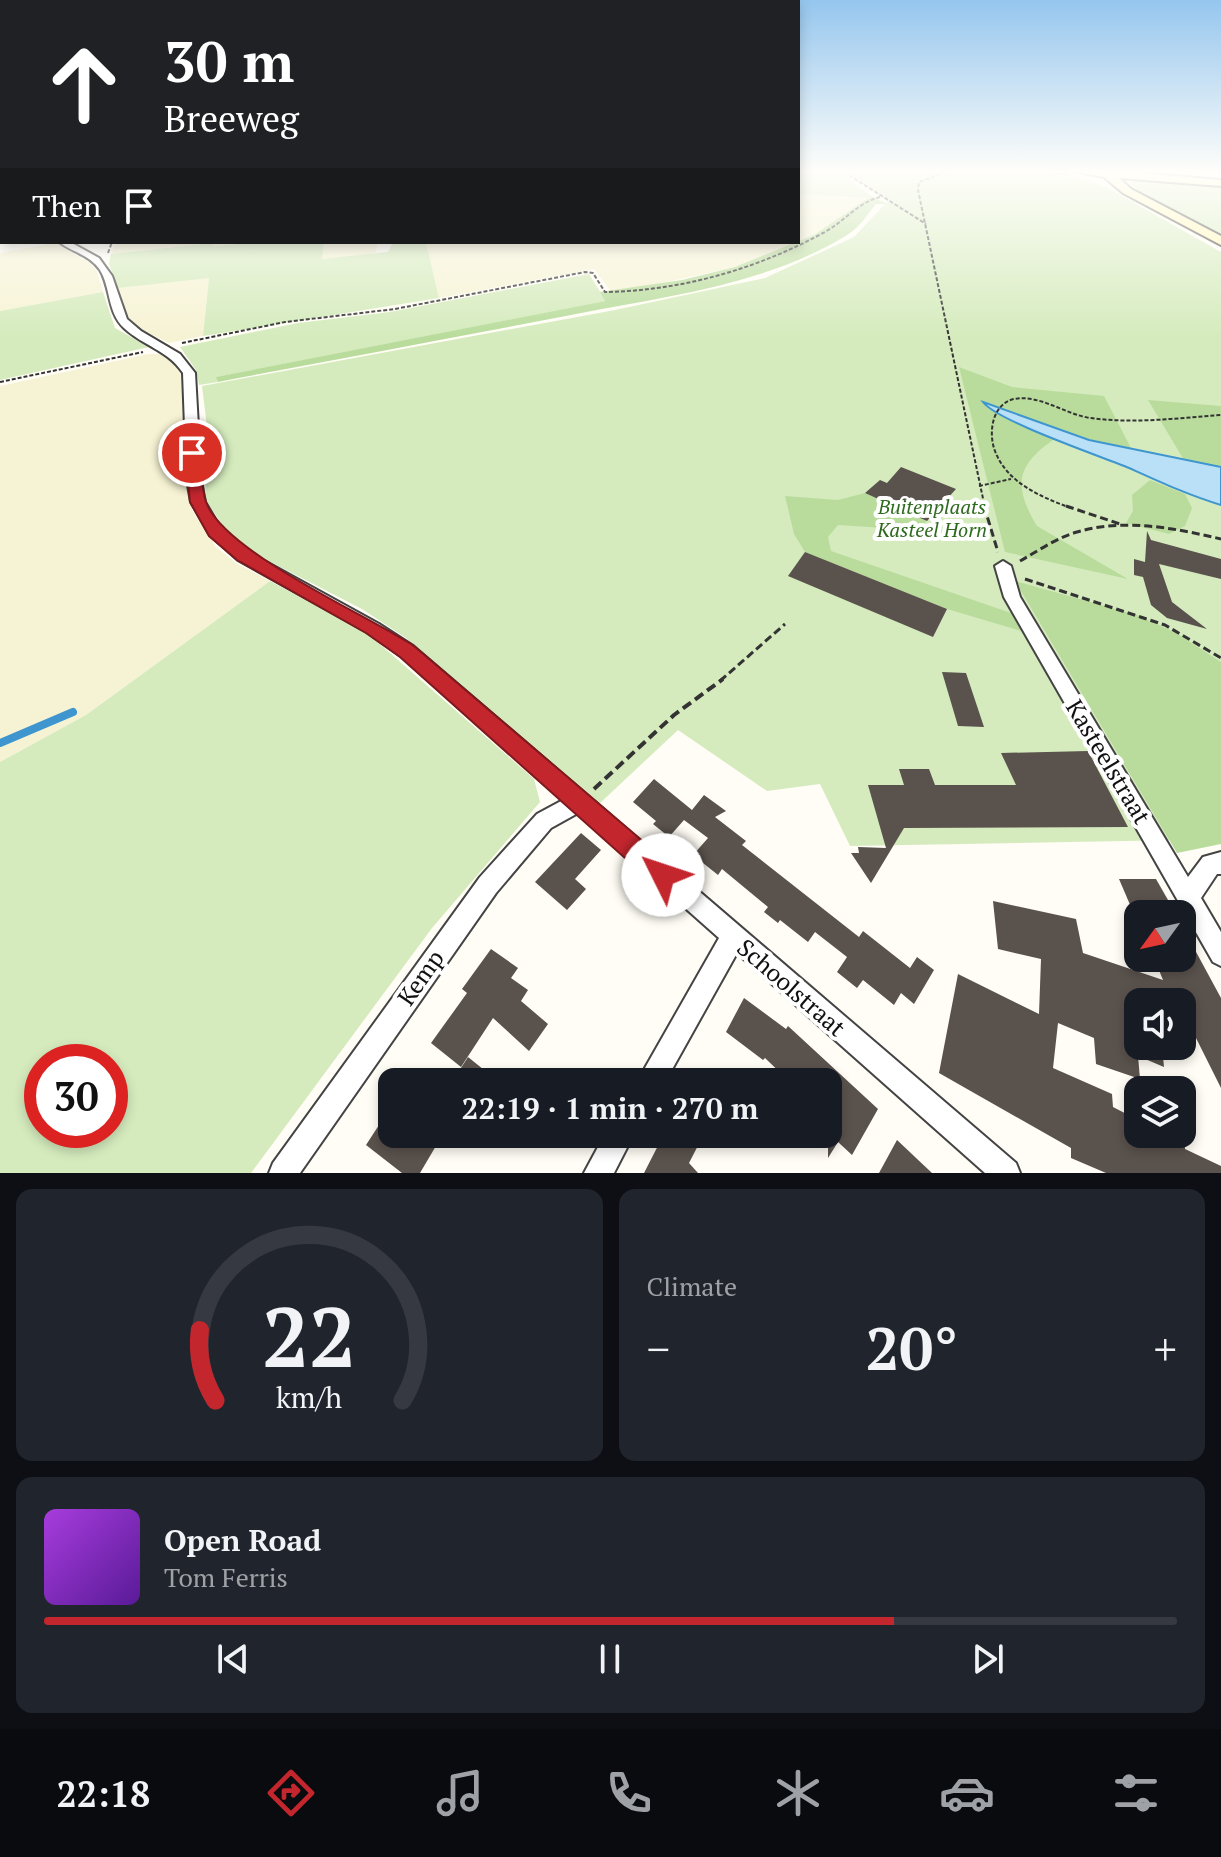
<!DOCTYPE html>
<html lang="en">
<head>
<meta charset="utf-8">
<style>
	body { margin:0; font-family:"PT Serif",serif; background:#20242c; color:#f1f3f6; height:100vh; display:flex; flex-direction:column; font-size:30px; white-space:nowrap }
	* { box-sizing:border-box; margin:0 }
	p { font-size:26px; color:#9ea1a6 }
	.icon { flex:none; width:44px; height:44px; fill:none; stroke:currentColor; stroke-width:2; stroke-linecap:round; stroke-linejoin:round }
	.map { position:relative; height:1173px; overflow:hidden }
	.sheet { display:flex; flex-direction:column; gap:16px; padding:16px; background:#0d0f14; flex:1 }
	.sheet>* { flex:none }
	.hud { position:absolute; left:0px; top:0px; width:800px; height:244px; box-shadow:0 4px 12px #0003; background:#202124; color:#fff; overflow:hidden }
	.needle { width:52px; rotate:237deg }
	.fabs { position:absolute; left:1124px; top:900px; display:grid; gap:16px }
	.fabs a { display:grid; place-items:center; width:72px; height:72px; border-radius:16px; background:#171b24; box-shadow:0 4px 12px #0003; font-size:40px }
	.speed { position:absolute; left:24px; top:1044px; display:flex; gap:16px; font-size:40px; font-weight:700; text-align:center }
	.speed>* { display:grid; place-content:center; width:104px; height:104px; border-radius:50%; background:#171b24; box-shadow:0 4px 12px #0003; line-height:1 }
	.speed .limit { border:12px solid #d22; background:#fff; color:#111 }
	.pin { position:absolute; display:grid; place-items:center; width:68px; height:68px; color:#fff; margin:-34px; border:4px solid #fff; border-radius:50%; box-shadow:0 2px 8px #0007 }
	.me { position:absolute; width:88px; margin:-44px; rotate:311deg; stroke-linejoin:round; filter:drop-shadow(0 0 6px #0008) }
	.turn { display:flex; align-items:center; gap:28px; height:168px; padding:0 32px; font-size:36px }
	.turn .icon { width:104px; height:104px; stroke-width:2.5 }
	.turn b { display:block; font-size:56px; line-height:68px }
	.then { display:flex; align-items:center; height:76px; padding:0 32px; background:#0003; gap:16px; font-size:30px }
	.big { font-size:60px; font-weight:700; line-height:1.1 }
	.sheet .widget { flex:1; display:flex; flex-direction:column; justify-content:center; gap:12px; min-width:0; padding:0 28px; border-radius:16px; background:#20242c }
	.sheet .dial { align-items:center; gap:0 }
	.dial svg { height:208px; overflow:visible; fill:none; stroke:#363941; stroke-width:7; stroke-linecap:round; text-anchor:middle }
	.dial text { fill:#f1f3f6; stroke:none }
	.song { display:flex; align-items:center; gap:24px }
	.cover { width:96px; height:96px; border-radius:12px; background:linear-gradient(135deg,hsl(280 70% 55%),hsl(270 70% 35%)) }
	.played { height:8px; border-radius:4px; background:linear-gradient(90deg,#c4262e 75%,#363941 75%) }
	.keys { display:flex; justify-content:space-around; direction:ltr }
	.heat { display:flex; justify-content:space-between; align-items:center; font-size:44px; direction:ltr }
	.sheet .tiles { flex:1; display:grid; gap:16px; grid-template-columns:1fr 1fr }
	.widget:last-child { grid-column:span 2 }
	.trip { position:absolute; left:378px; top:1068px; width:464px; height:80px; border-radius:16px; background:#171b24; box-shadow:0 4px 12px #0003; font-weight:700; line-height:80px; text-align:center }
	.dock { display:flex; height:128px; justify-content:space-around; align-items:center; background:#090b0e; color:#9ea1a6 }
	.dock .icon { width:56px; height:56px }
	.dock .on { color:#c4262e }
	.dock b { font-size:36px; color:#f1f3f6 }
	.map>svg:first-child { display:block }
	.farmland { fill:#f6f3d4 }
	.green { fill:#d5ebbd; fill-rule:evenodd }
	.forest { fill:#b9dc9c }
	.water { fill:#b9e0f7; stroke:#3f96cf; stroke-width:2 }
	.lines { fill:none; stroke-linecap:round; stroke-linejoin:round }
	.stream { stroke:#3f96cf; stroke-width:8 }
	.building { fill:#5a524d }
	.minor-casing { stroke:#444; stroke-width:4 }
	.secondary-casing { stroke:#333; stroke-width:4 }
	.path-far2 { stroke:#333; stroke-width:2; stroke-dasharray:4 2; stroke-linecap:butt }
	.path-far1 { stroke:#333; stroke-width:3; stroke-dasharray:8 4; stroke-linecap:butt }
	.path { stroke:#333; stroke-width:4; stroke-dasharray:10 5; stroke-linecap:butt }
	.minor { fill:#fff; fill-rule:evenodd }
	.secondary { fill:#fff6b0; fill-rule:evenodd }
	.route { fill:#c4262e; stroke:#7f191e; stroke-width:2 }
	.labels { text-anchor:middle; stroke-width:8; stroke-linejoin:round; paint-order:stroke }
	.park-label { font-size:20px; font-style:italic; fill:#2f6b1f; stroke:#fff }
	.near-street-label { font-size:24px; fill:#111; stroke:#fff }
</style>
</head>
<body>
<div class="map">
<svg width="1221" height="1173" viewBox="0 0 1221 1173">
	<rect width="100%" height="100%" fill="#fffdf5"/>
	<g class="farmland">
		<path d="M798,194L867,198L827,228L814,235L783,249L735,267L635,289L610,290L594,269L439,298L426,242H798Z"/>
		<path d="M116,242H263L212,246V243L111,254Z"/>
		<path d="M324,242H378L375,254L321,259Z"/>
		<path d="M55,243L90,263L97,272L103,292L0,311V253Z"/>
		<path d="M209,277L203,336L169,343L136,327L126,313L118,288Z"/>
		<path d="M148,354H166L180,369L192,510L216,547L236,563L270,581L86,715L0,762V386Z"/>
	</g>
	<g class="green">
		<path d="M798,172H840L871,196L867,198L798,194Z"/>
		<path d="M847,172H1030L1083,179L1108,188L1221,252V833L1179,840L850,846L820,784L767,791L678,730L599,804L406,638L362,609L251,552L224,528L206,500L205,470L212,468L202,386L615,310L765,278L854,237L888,201Z"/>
		<path d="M1136,181L1221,188V235L1141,193L1130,183Z"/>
		<path d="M263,242H324L322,259L388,252L393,242H426L439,298L203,336L209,278L118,288L109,264L111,254L213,243V246Z"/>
		<path d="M589,274L606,301L217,377L218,382L199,385L196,370L180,347L298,323L390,312Z"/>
		<path d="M103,292L115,328L149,347L0,380V311Z"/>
		<path d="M270,581L367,633L534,779L540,802L432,928L251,1173H0V762L86,715ZM42,1062H110V1130H42Z"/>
	</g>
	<g class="forest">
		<path d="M871,196L887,204H876C867,215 860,227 847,235C766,285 667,296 576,314C457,337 338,359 218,382L216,377L605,301L600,292L682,280L735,267L814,235Z"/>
		<path d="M959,367L1012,387L1104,396L1132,450L1089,440L983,404L1056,438C1017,464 1012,485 1037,526L1128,579L1005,552Z"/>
		<path d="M1148,400L1221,406V467L1184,460Z"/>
		<path d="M1150,480L1185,494L1192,508L1185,526L1169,534L1126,523L1133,511L1132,495Z"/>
		<path d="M865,493L927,521L916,530L838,525L828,537L831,551L1011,613L1021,631L947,609L805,552L794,534L785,496L838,500Z"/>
		<path d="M1015,581L1137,615L1176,633L1221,662V844L1177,853Z"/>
	</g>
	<path class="water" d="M983,402L1089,440L1221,467V505C1188,495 1160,482 1129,468C1100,456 997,421 983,402Z"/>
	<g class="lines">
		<path class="stream" d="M0,743L73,712"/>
	</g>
	<g class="building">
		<path d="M901,467L956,489L927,521L865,493L880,480L887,483Z"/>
		<path d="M1147,531L1151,540L1221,559V579L1159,564L1172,602L1207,629L1167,618L1151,605L1143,577L1134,575V559L1145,562Z"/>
		<path d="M805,552L947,609L933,637L788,576Z"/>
		<path d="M942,672L966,673L984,727L958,726Z"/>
		<path d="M1088,751L1128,827L904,828L871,883L851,853H859L858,847L886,848L868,785H904L899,769H929L935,785H1016L1001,753Z"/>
		<path d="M654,779L692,810L704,795L726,811L715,817L746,841L742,845L859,937L863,931L910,968L917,957L934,970L914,1004L901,993L894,1005L863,980L857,988L837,972L847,957L815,932L808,942L780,920L778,923L764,912L768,907L722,869L718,875L693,855L708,838L684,820L669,837L653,824L656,821L633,802Z"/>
		<path d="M581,833L601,850L575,879L586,889L567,910L535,882Z"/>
		<path d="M1119,879H1156L1176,914H1134Z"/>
		<path d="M993,901L1076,919L1083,953L1163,980L1154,958H1182V926L1221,998V1088L1192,1030L1182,1026V1002H1138V1046H1162L1164,1067L1138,1056L1140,1079L1096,1064L1094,1038L1058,1023L1053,1068L1112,1094L1113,1107L1138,1120V1134H1172L1185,1140V1149L1221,1166V1173H1106L1071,1158V1148L939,1073L958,974L1039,1014L1041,959L998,949Z"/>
		<path d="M491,949L518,968L511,978L528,990L521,1001L548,1024L529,1051L493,1018L461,1067L431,1043L467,993L462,989Z"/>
		<path d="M744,998L786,1029L788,1026L878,1109L852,1155L838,1142L828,1158V1082H790L765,1058L763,1060L726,1032Z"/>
		<path d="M468,1057L499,1082H452Z"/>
		<path d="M392,1105V1134H443L420,1173H402L366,1145Z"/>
		<path d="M664,1134H704L689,1163L698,1173H644Z"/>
		<path d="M897,1140L932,1173H879Z"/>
	</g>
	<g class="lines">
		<g class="minor-casing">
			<g id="minor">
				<rect x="0" y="212" width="2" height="5"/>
				<path d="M59,242H70L99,258L112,276L127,319L141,331L180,354L195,373L201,480L205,502L221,529L248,552L379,624L413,646L1016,1163L1020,1173H985L737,953L665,1082H637L719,938L578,813L551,828L496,893L300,1173H269L273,1163L480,877L537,814L563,800L401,656L367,632L238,560L210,535L191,502L187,480L183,373C168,350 143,346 124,328C107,312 111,288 100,270C90,255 72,252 59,242Z"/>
				<path d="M1003,561L1011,566L1020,597L1188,877L1203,857L1221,852V874H1217L1201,898L1221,932V966L1213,962L1004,597L995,566Z"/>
				<path d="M605,1134H634L614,1173H584Z"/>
			</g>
		</g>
		<g class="secondary-casing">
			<path id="secondary" d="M1077,172H1129L1221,180V186L1119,178L1131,189L1221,236V245L1123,193L1104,177Z"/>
		</g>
		<g class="path-far2">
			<path d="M844,172L926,224"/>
			<path d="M946,172L919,182L918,190L985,508"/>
			<path d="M1045,172L1070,175"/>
			<path d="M108,253L112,242"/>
			<path d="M182,343L285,322L395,309L585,272L593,273L605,292C680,291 757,269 823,233C844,222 857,203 880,197"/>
			<path d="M0,382L143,352"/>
			<path d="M979,486L1011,479"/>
			<path d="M1071,508C1041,497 1007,483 995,451C988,433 992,404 1014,399C1040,394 1066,415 1091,418C1134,424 1178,418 1221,415"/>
		</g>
		<g class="path-far1">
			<path d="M984,506L998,552"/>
			<path d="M1066,506L1120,524"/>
			<path d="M1020,561C1038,551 1056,538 1077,532C1124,518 1174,528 1221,539"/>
			<path d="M1025,579L1165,625L1221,658"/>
			<path d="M720,681L785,624"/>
		</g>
		<path class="path" d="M594,789L674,715L723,679"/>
		<use href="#minor" class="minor"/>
		<use href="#secondary" class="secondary"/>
	</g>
	<linearGradient id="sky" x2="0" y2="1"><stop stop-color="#95c6ee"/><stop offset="0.51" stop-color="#fffefa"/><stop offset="1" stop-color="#fffefa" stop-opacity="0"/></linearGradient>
	<rect width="1221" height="337" fill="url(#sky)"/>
	<path class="route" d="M192,449L200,453C202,468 201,488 206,502C224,552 365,614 414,646L672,866L676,875L672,884L663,888L654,884L400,657L366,633L237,560L209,536L190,502L185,453Z"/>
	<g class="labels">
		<g class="park-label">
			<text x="932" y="514">Buitenplaats<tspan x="932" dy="23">Kasteel Horn</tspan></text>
		</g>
		<g class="near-street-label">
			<text transform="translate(1108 762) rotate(59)" y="8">Kasteelstraat</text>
			<text transform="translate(421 978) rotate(-55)" y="8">Kemp</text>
			<text transform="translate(791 988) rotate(41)" y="8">Schoolstraat</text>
		</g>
	</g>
</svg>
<div class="fabs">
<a><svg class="needle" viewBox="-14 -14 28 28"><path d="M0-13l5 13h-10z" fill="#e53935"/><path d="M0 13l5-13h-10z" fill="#9ea1a6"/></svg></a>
<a><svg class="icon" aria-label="sound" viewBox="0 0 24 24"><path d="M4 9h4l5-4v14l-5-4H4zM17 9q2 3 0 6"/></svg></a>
<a><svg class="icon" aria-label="layers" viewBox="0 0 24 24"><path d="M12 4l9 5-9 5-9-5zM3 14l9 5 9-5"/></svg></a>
</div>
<div class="speed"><div class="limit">30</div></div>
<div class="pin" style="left:192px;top:453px;background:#d93025"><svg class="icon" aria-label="arrive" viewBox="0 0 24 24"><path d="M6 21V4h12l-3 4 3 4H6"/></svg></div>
<svg class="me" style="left:663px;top:875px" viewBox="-20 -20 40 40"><circle r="19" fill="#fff"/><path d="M0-13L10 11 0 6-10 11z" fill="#c4262e"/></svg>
<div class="trip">22:19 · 1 min · 270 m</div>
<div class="hud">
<div class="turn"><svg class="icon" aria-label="ahead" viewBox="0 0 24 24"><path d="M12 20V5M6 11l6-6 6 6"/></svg><div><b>30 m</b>Breeweg</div></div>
<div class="then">Then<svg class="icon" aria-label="arrive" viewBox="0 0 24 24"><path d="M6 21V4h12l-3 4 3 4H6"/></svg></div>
</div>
</div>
<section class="sheet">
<div class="tiles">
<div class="widget dial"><svg viewBox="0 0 100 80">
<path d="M14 69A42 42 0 1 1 86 69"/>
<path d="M14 69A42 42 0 0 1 8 42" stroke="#c4262e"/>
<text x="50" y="56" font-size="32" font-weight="700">22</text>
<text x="50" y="72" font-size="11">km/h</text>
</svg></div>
<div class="widget"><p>Climate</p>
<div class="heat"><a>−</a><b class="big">20°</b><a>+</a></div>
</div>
<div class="widget">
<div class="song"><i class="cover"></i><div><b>Open Road</b><p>Tom Ferris</p></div></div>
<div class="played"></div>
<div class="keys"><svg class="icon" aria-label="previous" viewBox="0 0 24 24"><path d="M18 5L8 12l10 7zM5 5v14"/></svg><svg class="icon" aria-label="pause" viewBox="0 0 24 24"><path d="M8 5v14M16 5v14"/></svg><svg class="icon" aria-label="next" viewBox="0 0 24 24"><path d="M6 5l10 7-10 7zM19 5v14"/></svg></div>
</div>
</div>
</section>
<nav class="dock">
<b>22:18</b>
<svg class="icon on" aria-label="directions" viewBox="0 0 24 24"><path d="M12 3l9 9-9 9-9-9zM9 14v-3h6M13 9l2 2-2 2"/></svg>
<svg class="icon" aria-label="music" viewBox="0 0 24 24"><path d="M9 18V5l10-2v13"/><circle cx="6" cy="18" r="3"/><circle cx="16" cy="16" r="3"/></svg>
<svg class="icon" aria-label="phone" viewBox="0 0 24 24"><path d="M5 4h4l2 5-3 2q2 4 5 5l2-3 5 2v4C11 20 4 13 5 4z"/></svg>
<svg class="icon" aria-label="climate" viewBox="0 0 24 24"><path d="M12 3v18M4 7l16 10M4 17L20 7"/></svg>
<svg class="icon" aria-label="car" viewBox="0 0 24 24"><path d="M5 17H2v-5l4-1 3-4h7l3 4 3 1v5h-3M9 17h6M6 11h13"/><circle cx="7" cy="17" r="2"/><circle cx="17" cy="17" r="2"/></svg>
<svg class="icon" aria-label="filters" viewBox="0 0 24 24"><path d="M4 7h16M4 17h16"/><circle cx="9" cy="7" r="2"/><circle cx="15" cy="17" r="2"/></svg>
</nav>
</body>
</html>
